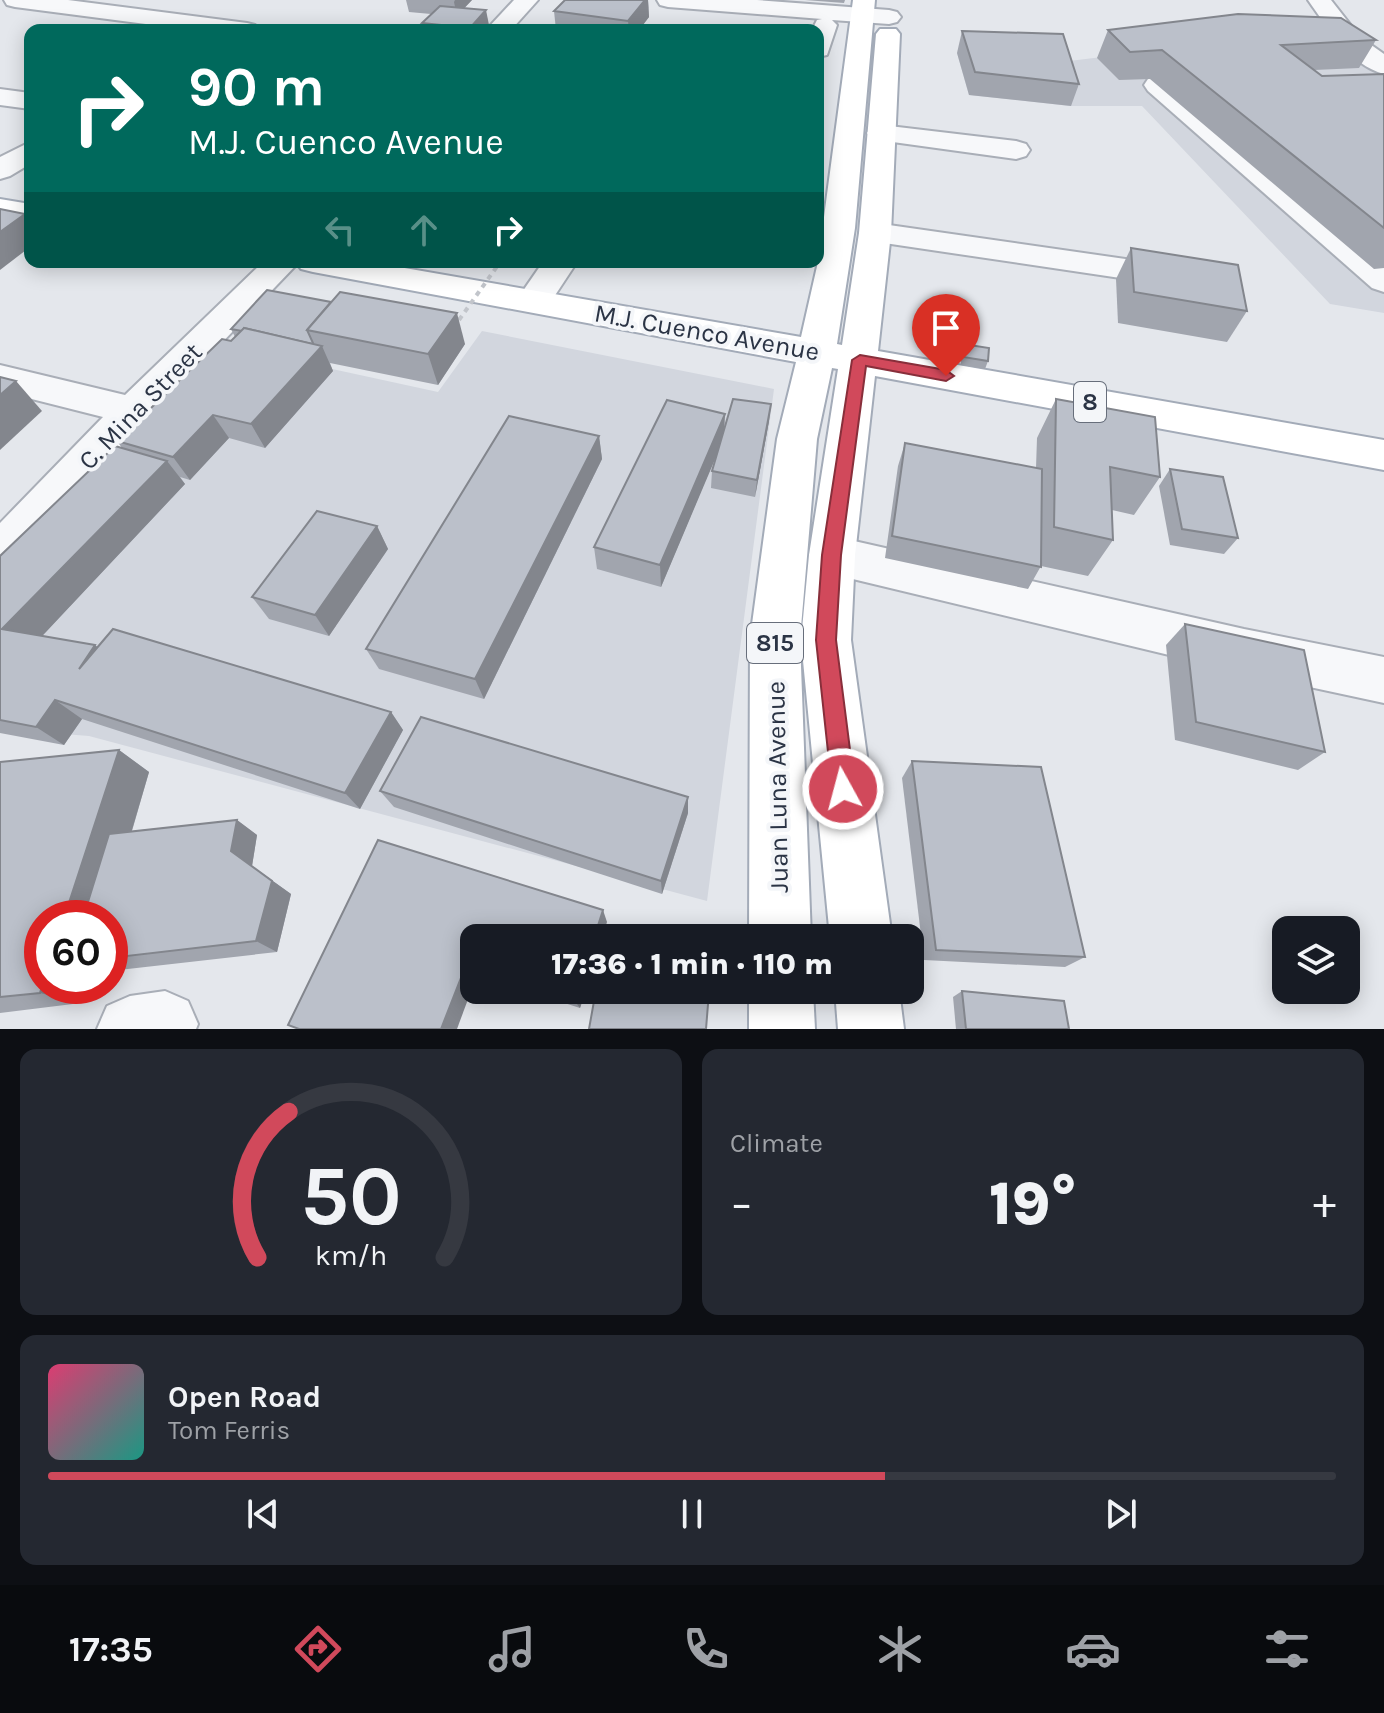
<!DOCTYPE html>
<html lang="en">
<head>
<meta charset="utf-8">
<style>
	body { margin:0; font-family:Karla,sans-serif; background:#242831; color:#f1f3f6; height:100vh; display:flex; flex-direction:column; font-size:30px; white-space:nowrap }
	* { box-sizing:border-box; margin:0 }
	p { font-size:26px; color:#9ea1a6 }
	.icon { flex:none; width:44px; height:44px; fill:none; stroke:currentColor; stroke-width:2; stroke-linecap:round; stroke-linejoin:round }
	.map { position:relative; height:1029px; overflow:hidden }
	.details { display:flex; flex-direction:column; gap:20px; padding:20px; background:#0d0f14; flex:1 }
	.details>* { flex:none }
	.guide { position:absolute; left:24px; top:24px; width:800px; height:244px; border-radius:16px; box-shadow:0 4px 20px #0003; background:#00695c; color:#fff; overflow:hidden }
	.fabs { position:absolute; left:1272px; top:916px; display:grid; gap:16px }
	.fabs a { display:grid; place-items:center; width:88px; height:88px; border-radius:16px; background:#171b24; box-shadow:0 4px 20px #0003; font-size:40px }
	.speed { position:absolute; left:24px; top:900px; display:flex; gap:16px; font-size:40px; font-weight:700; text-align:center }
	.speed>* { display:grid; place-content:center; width:104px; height:104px; border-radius:50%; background:#171b24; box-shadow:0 4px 20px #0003; line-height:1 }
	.speed .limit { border:12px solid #d22; background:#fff; color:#111 }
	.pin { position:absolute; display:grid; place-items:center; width:68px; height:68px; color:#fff; margin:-82px -34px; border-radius:50% 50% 50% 0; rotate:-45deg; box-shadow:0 0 8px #0007 }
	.pin .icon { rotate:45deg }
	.me { position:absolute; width:88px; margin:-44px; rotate:353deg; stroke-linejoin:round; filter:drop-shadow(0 0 6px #0008) }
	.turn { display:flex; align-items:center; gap:28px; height:168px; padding:0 32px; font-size:36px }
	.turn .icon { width:104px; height:104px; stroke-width:2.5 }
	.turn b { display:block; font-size:56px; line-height:68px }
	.lanes { display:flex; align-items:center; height:76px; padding:0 32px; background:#0003; justify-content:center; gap:40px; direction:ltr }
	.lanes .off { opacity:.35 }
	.big { font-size:60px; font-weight:800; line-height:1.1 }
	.details .widget { flex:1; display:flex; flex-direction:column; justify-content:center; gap:12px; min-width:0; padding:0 28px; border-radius:16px; background:#242831 }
	.details .dial { align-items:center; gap:0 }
	.dial svg { height:208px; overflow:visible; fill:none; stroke:#363941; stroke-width:7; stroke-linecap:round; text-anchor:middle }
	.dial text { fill:#f1f3f6; stroke:none }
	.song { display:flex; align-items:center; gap:24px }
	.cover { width:96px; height:96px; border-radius:12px; background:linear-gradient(135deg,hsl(340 70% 55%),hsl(170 70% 35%)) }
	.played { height:8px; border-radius:4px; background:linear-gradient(90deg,#d1495b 65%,#363941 65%) }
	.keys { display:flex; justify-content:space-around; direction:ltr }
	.heat { display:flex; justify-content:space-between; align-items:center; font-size:44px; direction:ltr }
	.details .tiles { flex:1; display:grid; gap:20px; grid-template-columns:1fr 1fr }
	.widget:last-child { grid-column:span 2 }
	.trip { position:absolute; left:460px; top:924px; width:464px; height:80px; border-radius:16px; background:#171b24; box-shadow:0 4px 20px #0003; font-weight:800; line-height:80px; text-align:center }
	.menu { display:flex; height:128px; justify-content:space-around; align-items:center; background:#090b0e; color:#9ea1a6 }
	.menu .icon { width:56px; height:56px }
	.menu .selected { color:#d1495b }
	.menu b { font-size:36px; color:#f1f3f6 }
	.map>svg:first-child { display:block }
	.built { fill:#d2d6de }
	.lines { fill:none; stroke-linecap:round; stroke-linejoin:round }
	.minor-casing { stroke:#a9aeb7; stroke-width:4 }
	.major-casing { stroke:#a3abb8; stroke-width:4 }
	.minor { fill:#f7f8fa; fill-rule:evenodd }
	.major { fill:#fff; fill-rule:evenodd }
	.path-bridge { stroke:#c2c5cb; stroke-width:4; stroke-dasharray:5 5; stroke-linecap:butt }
	.wall { fill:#a1a5ae }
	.shaded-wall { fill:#83868d }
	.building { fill:#bbc0ca; stroke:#83868d; stroke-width:2 }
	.route { fill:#d1495b; stroke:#882f3b; stroke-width:2 }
	.labels { text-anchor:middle; stroke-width:8; stroke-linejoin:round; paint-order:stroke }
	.shield { fill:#f4f6f9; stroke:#676e7b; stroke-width:2 }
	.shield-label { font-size:24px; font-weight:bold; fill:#2b3445 }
	.street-label { font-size:26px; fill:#2b3445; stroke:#f4f6f9 }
</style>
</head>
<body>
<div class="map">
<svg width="1384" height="1029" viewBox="0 0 1384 1029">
	<rect width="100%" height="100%" fill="#e4e7ec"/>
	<g class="built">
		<path d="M1225,42L1346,46L1384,73V313L1330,304L1142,106H1070L969,95L957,53L1056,56L1061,62Z"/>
		<path d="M482,331L774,389L707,901L89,736L0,729V596L236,348L438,392Z"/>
	</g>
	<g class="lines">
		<g class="minor-casing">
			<g id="minor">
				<path d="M4,0H68L247,23L255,25L259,30H192L15,7L7,5Z"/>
				<path d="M514,0H538L511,30H486Z"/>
				<path d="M657,0H757L889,10L897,12L901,17L897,22L889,24L832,20L837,25L827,55L818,57V30H812L817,20L822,19L668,7L660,5Z"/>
				<path d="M1308,0H1331L1360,37L1384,54V74C1350,65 1327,27 1308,0Z"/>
				<path d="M1157,77L1166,79L1384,263V292L1372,288L1148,91L1144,85L1148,79Z"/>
				<path d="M0,89L30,93V109L0,105Z"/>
				<path d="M881,125L1016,141L1026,144L1030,150L1026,156L1016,159L871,139L867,133L871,127Z"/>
				<path d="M30,142V164L10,176L0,179V157Z"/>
				<path d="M875,223L1181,267L1193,270L1198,277L1193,284L1181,287L864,240L859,233L864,226Z"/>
				<path d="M263,262H299L147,421L16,566L0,572V523L103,417L0,391V365L125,395Z"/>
				<path d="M543,262H577L546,309L534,312L522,309L516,301Z"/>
				<path d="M832,536L1244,629L1384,657V703L1244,673L832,574L816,568L809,555L816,542Z"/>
				<path d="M165,991L188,1001L198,1024L196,1029H97L107,1006L130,996Z"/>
			</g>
		</g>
		<g class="major-casing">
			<g id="major">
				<path d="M853,0H875L855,228L837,344L842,345L859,233L876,34L880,29H896L900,34L891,233L878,351L1384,440V470L875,376L855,555L851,640L892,938H830L801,640L809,555L838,369L832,368L817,439L800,639L811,938H749L750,639L777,439L796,362L313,272L301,269L296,262H370L801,337L818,262Z"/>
				<path d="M0,199L30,204V222L0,217Z"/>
				<path d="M749,990H813L815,1029H749Z"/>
				<path d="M835,990H899L904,1029H838Z"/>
			</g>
		</g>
		<use href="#minor" class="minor"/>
		<use href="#major" class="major"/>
		<path class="path-bridge" d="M459,320L498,265"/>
	</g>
	<g class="wall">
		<path d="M406,0H472L464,8L489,25L485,30H424L422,23L431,14L409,12Z"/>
		<path d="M565,0H648L649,17L639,30H556L554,11Z"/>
		<path d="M805,0H845L844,3Z"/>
		<path d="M1108,30L1376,40L1359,68L1314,70L1322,76L1384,74V268L1374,269L1150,79L1119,80L1097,58Z"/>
		<path d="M962,31L1079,84L1071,106L969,95L957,53Z"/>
		<path d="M1131,248L1247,311L1227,342L1118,323L1116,279Z"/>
		<path d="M267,290L465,344L438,385L330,363L333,371L265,448L229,438L190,480L180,477L185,484L42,636L95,645L97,647L391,712L403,730L360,809L82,719L64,745L0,733V556L122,448L117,441L235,337L231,329Z"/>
		<path d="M963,344L988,361L985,369L961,365L960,352Z"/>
		<path d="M1056,399L1160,477L1134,515L1112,510L1113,540L1088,576L1041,566L1028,589L885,558L898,466L905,443L1036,468L1037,438Z"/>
		<path d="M769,421L755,497L711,488L712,471L717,453L661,587L597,569L594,547L724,430Z"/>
		<path d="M599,436L602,459L484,699L379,669L366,649Z"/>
		<path d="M1170,469L1238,538L1224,554L1170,545L1159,486Z"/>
		<path d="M377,526L388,549L329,636L269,619L252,597Z"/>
		<path d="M1185,624L1325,752L1298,770L1175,740L1166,645Z"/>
		<path d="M119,750L149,772L132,831L237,820L257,835L252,866L291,894L277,952L110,971V918L42,986H86L81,1003L0,1013V762Z"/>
		<path d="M912,761L1085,957L1065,967L924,960L902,778Z"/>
		<path d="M380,791L688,813L662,894L394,807Z"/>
		<path d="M524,990H586L580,1008Z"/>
		<path d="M962,991L1069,1029H956L953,997Z"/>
	</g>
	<g class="shaded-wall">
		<path d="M455,0H472L457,16L454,2Z"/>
		<path d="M645,0H648L649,17L639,30H629L628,21Z"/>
		<path d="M486,10L489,25L485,30H470V28Z"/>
		<path d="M25,214L30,221V247L0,270V232Z"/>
		<path d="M457,313L465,344L438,385L428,354Z"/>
		<path d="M313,343L317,352L322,346L333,371L265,448L251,424Z"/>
		<path d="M16,381L42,411L0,450V395Z"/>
		<path d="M771,404L769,421L755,497L757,480Z"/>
		<path d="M725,414L724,438L661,587L660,565Z"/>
		<path d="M213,415L229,438L190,480L173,457Z"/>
		<path d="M599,436L602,459L484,699L475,679Z"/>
		<path d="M167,461L185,484L29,650L2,629Z"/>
		<path d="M377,526L388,549L329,636L315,615Z"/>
		<path d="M95,645L118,665L79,669Z"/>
		<path d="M55,700L82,719L64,745L36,727Z"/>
		<path d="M391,712L403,730L360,809L345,793Z"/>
		<path d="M119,750L149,772L106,918H64Z"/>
		<path d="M688,797V813L662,894L661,881Z"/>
		<path d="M237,820L257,835L252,866L291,894L277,952L256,941L231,851Z"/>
		<path d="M603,910L607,922L602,938H594Z"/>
		<path d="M466,965L474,972V983L457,1029H441Z"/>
		<path d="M42,986H86L81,1003L40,993Z"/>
		<path d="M578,990H586L580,1008L574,1000Z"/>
	</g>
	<g class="building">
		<path d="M565,0H645L628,21L554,11Z"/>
		<path d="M440,6L486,10L470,28L422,23Z"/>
		<path d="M1238,14L1341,18L1376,40L1281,45L1322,76L1384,74V228L1162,50L1130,52L1108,30Z"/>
		<path d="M962,31L1063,34L1079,84L975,72Z"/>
		<path d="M0,209L25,214L0,232Z"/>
		<path d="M1131,248L1238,265L1247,311L1134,292Z"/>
		<path d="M267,290L331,302L307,330L313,343L312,344L244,328L242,331L231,329Z"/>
		<path d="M340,292L457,313L428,354L307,330Z"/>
		<path d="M244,328L322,346L251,424L213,415L173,457L117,441L222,339L231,341Z"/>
		<path d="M963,344L989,348L988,361L963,357Z"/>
		<path d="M0,377L16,381L0,395Z"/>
		<path d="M733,399L771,404L757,480L712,471Z"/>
		<path d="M1056,399L1155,417L1160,477L1110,467L1113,540L1054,527Z"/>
		<path d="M667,400L725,414L660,565L594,547Z"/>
		<path d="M509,416L599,436L475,679L366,649Z"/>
		<path d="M905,443L1042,469L1041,567L892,536Z"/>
		<path d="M115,446L167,461L2,629L95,645L79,669L113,629L391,712L345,793L55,700L36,727L0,720V556Z"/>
		<path d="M1170,469L1223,477L1238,538L1182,529Z"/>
		<path d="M317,511L377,526L315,615L252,597Z"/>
		<path d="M1185,624L1304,650L1325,752L1196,722Z"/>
		<path d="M421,717L688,797L661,881L380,791Z"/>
		<path d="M119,750L64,918H42V986L40,993L0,997V762Z"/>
		<path d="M912,761L1041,767L1085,957L936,950Z"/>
		<path d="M237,820L231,851L272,881L256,941L110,958V918H83L109,834Z"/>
		<path d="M378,840L603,910L594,938H474V968L466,965L441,1029H299L288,1025Z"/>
		<path d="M542,990H578L574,1000Z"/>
		<path d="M596,990H692L709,992L706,1029H589Z"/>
		<path d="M962,991L1064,1001L1069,1029H966Z"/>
	</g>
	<path class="route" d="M860,355L946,370L954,376L946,381L866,366L841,555L836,640L855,789L852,797L843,800L835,797L832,789L816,640L822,555L852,360Z"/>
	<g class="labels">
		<g class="shield">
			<rect x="1074" y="382" width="32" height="40" rx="6"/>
			<rect x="747" y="623" width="56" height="40" rx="6"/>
		</g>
		<g class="shield-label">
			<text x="1090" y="410">8</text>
			<text x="775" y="651">815</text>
		</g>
		<g class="street-label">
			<text transform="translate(707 332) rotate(10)" y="9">M.J. Cuenco Avenue</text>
			<text transform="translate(140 406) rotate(-46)" y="9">C. Mina Street</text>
			<text transform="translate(777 787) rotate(-91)" y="9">Juan Luna Avenue</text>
		</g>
	</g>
</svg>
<div class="fabs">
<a><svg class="icon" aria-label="layers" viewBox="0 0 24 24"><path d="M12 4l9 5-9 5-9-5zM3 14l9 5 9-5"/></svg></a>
</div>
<div class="speed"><div class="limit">60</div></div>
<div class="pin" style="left:946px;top:376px;background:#d93025"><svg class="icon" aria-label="arrive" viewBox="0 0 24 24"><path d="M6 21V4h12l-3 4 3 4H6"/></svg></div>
<svg class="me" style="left:843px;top:789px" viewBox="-20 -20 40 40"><circle r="17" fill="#d1495b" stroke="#fff" stroke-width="3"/><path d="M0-11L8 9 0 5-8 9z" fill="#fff"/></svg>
<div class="trip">17:36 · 1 min · 110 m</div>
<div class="guide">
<div class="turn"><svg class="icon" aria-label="right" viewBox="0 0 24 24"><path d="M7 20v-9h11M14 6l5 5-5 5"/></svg><div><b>90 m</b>M.J. Cuenco Avenue</div></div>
<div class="lanes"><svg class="icon off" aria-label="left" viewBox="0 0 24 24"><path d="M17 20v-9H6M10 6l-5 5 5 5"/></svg><svg class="icon off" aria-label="ahead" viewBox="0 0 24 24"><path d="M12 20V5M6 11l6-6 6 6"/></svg><svg class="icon" aria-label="right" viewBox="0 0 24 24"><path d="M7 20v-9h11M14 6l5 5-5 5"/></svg></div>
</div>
</div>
<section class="details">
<div class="tiles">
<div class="widget dial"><svg viewBox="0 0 100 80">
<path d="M14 69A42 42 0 1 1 86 69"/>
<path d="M14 69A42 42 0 0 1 26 13" stroke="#d1495b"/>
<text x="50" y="56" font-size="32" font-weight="700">50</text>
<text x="50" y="72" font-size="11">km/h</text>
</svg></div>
<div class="widget"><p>Climate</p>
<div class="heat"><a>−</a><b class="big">19°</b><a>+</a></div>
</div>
<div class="widget">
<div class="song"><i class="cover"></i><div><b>Open Road</b><p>Tom Ferris</p></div></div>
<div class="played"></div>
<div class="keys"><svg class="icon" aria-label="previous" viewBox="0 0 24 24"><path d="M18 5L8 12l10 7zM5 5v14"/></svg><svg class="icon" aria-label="pause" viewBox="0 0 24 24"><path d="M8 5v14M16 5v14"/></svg><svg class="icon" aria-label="next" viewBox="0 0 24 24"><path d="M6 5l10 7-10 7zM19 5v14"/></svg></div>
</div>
</div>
</section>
<nav class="menu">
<b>17:35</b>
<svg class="icon selected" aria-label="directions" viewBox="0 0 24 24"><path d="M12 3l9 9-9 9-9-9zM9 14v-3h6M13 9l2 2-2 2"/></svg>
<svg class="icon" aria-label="music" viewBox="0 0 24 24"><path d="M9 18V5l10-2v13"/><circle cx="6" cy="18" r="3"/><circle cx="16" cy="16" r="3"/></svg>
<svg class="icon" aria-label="phone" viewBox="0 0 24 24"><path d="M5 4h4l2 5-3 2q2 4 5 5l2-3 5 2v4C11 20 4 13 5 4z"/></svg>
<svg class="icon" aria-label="climate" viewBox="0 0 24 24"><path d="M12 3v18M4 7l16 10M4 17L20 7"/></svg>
<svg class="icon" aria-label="car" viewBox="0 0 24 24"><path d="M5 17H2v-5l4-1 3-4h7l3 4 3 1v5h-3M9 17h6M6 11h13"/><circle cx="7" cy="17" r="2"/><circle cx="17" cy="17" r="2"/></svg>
<svg class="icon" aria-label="filters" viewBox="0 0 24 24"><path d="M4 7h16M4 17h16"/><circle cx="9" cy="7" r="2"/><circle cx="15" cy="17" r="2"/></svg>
</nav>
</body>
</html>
